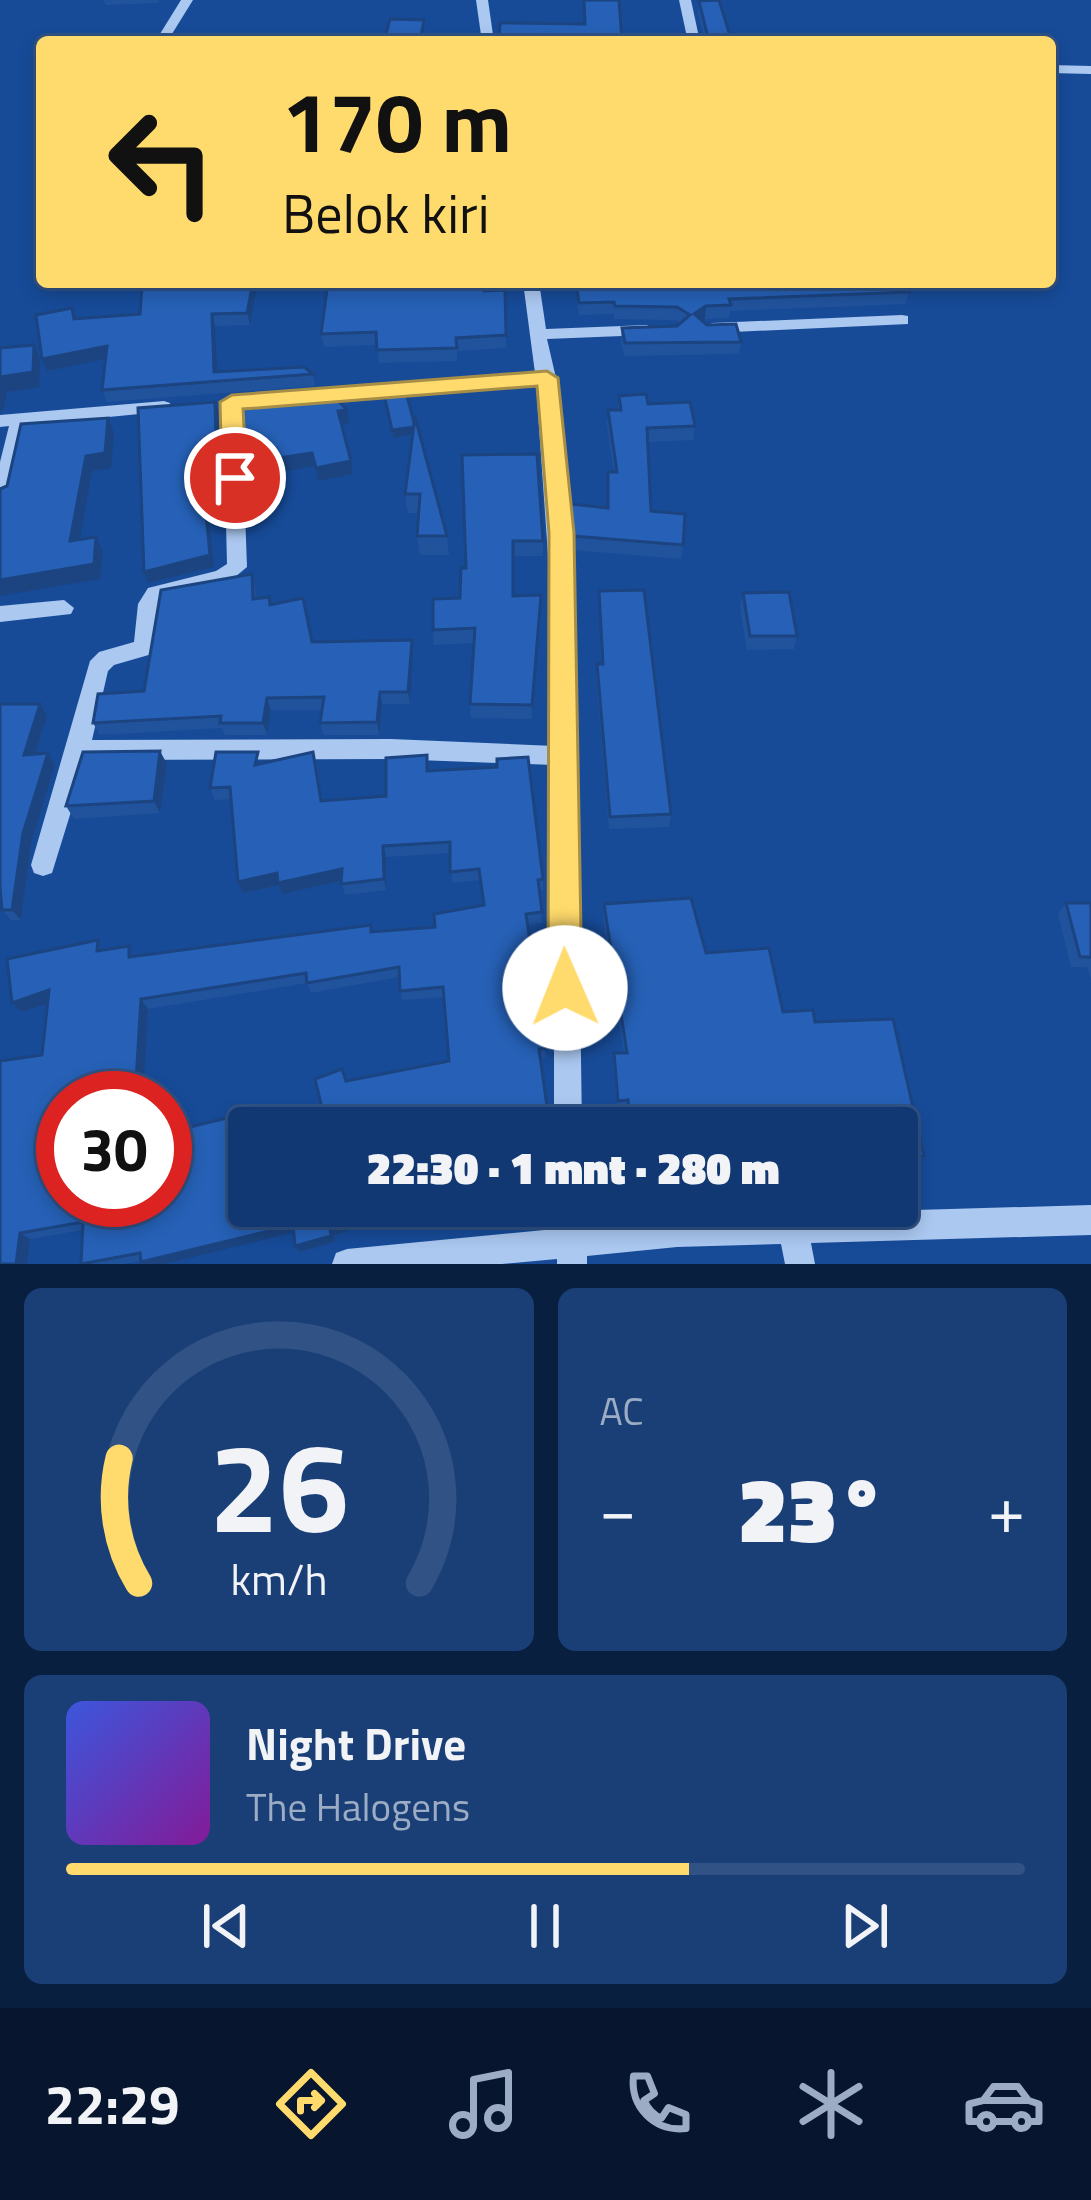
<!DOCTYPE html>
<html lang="id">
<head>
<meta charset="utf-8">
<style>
	body { margin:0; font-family:"Titillium Web",sans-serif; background:#1a3f77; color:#f1f3f6; height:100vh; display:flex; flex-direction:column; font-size:45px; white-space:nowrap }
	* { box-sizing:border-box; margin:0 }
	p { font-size:39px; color:#9cacc4 }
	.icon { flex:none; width:66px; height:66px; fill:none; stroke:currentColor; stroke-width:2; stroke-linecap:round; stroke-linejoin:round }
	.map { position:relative; height:1264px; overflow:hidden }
	.drawer { display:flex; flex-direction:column; gap:24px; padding:24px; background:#091f3f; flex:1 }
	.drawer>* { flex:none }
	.guide { position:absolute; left:36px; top:36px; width:1020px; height:252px; border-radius:12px; box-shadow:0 6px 18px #0003,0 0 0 3px #305284; background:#ffda6c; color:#111; overflow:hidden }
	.speed { position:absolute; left:36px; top:1071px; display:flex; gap:24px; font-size:60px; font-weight:700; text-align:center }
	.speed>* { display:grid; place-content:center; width:156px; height:156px; border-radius:50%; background:#113872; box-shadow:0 6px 18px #0003,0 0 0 3px #305284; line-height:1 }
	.speed .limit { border:18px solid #d22; background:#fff; color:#111 }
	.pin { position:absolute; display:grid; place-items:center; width:102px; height:102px; color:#fff; margin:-51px; border:6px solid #fff; border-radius:50%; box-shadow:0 3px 12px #0007 }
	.me { position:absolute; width:132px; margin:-66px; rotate:359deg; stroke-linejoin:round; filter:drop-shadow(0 0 9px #0008) }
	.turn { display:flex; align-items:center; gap:42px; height:252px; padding:0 48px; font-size:54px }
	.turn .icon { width:156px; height:156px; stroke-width:2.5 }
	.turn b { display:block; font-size:84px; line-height:102px }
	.big { font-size:90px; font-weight:800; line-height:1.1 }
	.drawer .card { flex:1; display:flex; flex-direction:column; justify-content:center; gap:18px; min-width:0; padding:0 42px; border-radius:18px; background:#1a3f77 }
	.drawer .dial { align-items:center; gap:0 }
	.dial svg { height:312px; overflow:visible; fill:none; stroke:#305284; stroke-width:7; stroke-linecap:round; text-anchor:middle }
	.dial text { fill:#f1f3f6; stroke:none }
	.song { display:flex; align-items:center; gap:36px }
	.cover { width:144px; height:144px; border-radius:18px; background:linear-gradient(135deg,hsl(230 70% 55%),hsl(290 70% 35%)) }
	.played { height:12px; border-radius:6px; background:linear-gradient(90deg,#ffda6c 65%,#305284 65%) }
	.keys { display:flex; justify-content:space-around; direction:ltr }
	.heat { display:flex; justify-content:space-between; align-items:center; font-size:66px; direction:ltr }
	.drawer .tiles { flex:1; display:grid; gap:24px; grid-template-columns:1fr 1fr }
	.card:last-child { grid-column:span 2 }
	.trip { position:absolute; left:228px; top:1107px; width:690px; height:120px; border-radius:12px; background:#113872; box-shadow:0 6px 18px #0003,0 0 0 3px #305284; font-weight:800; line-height:120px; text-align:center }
	.dock { display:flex; height:192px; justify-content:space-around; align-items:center; background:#07162e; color:#9cacc4 }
	.dock .icon { width:84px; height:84px }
	.dock .current { color:#ffda6c }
	.dock b { font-size:54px; color:#f1f3f6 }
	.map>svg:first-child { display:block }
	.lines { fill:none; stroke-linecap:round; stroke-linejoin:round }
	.minor { fill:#abc8f1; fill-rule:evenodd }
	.wall { fill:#21539d }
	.shaded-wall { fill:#1b4480 }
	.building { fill:#2661b7; stroke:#1b4480; stroke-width:3 }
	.route { fill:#ffda6c; stroke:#a68e46; stroke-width:3 }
</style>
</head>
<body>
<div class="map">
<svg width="1091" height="1264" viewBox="0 0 1091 1264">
	<rect width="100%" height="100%" fill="#174b98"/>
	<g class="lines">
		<g class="minor">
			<path d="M181,0H193L167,42H155Z"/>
			<path d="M476,0H488L494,42H482Z"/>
			<path d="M679,0H691L700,42H688Z"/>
			<path d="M1050,65L1091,66V74L1050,73Z"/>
			<path d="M523,282H539L546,329L647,325L655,330L647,335L547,339L556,378L553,382L565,492L576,704L582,1128H554V765L391,759L87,760L52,873L43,876L34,873L31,865L90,661L99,652L134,642L138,604L148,588L216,571L227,564L223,402L232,396L241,402L247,567L229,582L162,599L152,654L114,665L108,671L92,740L391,739L554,746L551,598L536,384L308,402L299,396L308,390L535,373Z"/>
			<path d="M902,315L908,316V324L712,333L704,328L712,323Z"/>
			<path d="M164,401L170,403V411L27,425L10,500L0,507V462L9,426L0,427V415Z"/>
			<path d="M64,600L74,608L71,614L0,622V606Z"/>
			<path d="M1091,1205V1235L811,1243L815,1264H785L781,1244L677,1247L587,1256V1264H557V1259L502,1264H332L336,1253L347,1249L555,1229L554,1206H584L585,1226L677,1217Z"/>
		</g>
	</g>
	<g class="wall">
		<path d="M104,0H159L158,3L106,5Z"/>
		<path d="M699,1L732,42H705L698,12Z"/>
		<path d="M258,282L250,325L215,326L217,372L313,374L315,386L107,402L102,390L106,359L47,371L42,359L140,314Z"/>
		<path d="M575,282H904L909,292L905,304L730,311L729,318L705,319L702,321L707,325L741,342L739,354L624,356L621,341L622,328L677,326L681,323L676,320L614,319V314L579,315Z"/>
		<path d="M505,290L506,348L457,351V361L379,363L377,345L324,347L321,334L484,291Z"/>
		<path d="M406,392L447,536L449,555H420L417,536L419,513H408L405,494L413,435L393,438L384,394Z"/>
		<path d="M619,396L648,404L695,426L693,440L648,442L651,511L683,545L681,559L573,550L571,504L607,508L608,472H614L607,425L608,410H618Z"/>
		<path d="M462,455L543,541V556H513V596L541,595L532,719L471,718L470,704L474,643L434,645L433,630L460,598L466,568Z"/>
		<path d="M252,574L255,587L256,599L269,597L271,605L312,642L412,640L413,653L410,704H382L379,735H324L320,723L322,710H271L267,735H225L222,728L100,735L93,723L144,691Z"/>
		<path d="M599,591L671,814L669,827L609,829L596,677L597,664H601Z"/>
		<path d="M743,593L797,636L794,649L747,650L740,607Z"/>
		<path d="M40,704L47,716L35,754L48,753L55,765L31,844L21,920H11L2,910Z"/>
		<path d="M262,763L317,764L322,801L386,796L429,771L543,879V890L539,891L542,923L527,924L546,1057L323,1112L347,1081L449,1061L444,997L402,1000L399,977L311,993L307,983L148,1009L143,1098H63V1200L239,1115L244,1123L245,1132L397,1216L334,1235L335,1242L300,1252L295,1246L294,1232L124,1264H81L82,1230L30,1239L27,1264H0L42,1055L48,1003L21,1012L12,1003L105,950L136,956L435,927L484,906L480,880L452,883L450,853L386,857V890L345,895L341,881L283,894L279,885L243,893L231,799L215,800L210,788Z"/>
		<path d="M167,764L160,813L74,819L66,806Z"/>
		<path d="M1066,903H1091V979L1087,967H1071L1058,914Z"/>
		<path d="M604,904L706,953L783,1012L815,1022L924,1156L916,1165H897V1128H629L627,1109L617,1110L613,1063L614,1053H624L603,916Z"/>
	</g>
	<g class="shaded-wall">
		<path d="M253,282H258L250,325L247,313Z"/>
		<path d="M706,306L705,319L693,327L694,314Z"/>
		<path d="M212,314L215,326L218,384L214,372Z"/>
		<path d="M34,345L40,360L39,387L7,392L3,410L0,412V377Z"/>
		<path d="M107,346L112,358L47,371L42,359Z"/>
		<path d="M215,402L219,414L221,492L206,494L214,567L148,583L144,572L203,482Z"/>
		<path d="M347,410L349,423L340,425L338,411Z"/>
		<path d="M108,418L114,433L111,468L92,471L77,555L70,541L86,456Z"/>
		<path d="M416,427V434L393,438L392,430Z"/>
		<path d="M312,453L315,466L257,476L258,486L248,487L245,474L253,462Z"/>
		<path d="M351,461L353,474L318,481L316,468Z"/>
		<path d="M96,537L103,552L100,579L0,596V580Z"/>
		<path d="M541,595V610L532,719V705Z"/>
		<path d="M412,640L413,653L410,704L408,692Z"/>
		<path d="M380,692L382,704L379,735L377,722Z"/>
		<path d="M267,698L271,710L267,735L263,723Z"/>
		<path d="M40,704L47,716L31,767L24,755Z"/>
		<path d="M160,751L167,764L160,813L154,801Z"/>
		<path d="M48,753L55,765L31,844L21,920L12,910L23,833Z"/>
		<path d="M383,846L386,857V890L384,879Z"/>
		<path d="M342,869L345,880L283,894L279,885L243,893L238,882L277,873Z"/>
		<path d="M49,990L58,1000L21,1012L12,1003Z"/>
		<path d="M141,999L148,1009L143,1098H135Z"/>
		<path d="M239,1115L244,1123L245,1142L240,1134Z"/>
		<path d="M395,1206L397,1216L334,1235L335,1242L300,1252L295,1246L330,1228Z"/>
		<path d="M293,1225L298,1231L165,1264H144L141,1262Z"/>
		<path d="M20,1233L30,1239L27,1264H16Z"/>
	</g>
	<g class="building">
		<path d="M584,0H619L622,42H499L500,23L585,24Z"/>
		<path d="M719,0L732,42H709L699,1Z"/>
		<path d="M390,19L424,20L420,42H384Z"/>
		<path d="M183,282H253L247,313L212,314L214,372L304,367L313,374L102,390L107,346L42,359L36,315L72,308L74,319L140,314L142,287Z"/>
		<path d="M328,282H483L484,291L505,290L506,335L456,338L457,348L377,350L376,332L321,334Z"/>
		<path d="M576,282H904L909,292L729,299L731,305L706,306L694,314L707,325L736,324L741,342L625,343L622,328L677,326L690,315L677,307L615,306L614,302L579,303Z"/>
		<path d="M34,345L33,372L0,377V348Z"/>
		<path d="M330,392L347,410L338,411L351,461L316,468L312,453L253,462L254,472L245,474L242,399Z"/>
		<path d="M406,392L414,422V427L392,430L384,394Z"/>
		<path d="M646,394L648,404L690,402L695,426L647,428L651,511L685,514L683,545L573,536L571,504L608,508V472H617L608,410H621L619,396Z"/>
		<path d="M215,402L217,480L203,482L210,555L144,572L138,408Z"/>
		<path d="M415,417L447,536H417L420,494H405Z"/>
		<path d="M108,418L105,453L86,456L70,541L96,537L94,564L0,580V489L7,486L21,424Z"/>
		<path d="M537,454L543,541H513V596L541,595L532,705L470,704L475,628L433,630V599L460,598L461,568H466L462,455Z"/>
		<path d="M252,574L253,599L269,597L270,605L303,598L312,642L412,640L408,692H380L377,722L320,723L324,697L267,698L263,723H220L221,716L93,723L98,694L144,691L161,590Z"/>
		<path d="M644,590L671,814L610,817L597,664H603L599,591Z"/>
		<path d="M789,592L797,636H750L743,593Z"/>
		<path d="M0,704H40L24,755L48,753L23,833L12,910H2L0,886Z"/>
		<path d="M160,751L154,801L66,806L83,752Z"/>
		<path d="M216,752H258L255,765L313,752L321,801L386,796V758L427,755V771L497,767V759L528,757L543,879L538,880L542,912L526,914L546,1048L539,1049L550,1128H261L323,1112L315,1079L342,1069L346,1081L449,1061L443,987L400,991L399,967L307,983L306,973L141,999L135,1098H63V1200H165V1133L239,1115L240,1134L249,1131V1206H393L394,1209L330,1228L331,1236L295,1246L293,1225L141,1262L140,1253L81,1264L83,1222L20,1233L16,1264H0V1061L42,1055L49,990L12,1003L7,959L98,940L97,951L129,946V957L371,925V932L435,927L434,914L484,905L479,869L450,872V842L383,846L384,879L341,884L342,869L278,883L277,873L238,882L230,787L210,788Z"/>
		<path d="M691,898L706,953L769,948L783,1012L813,1010L815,1022L893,1019L924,1156L897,1157V1128H632L628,1100L618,1101L614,1053H627L604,904Z"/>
		<path d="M1066,903H1091V957H1080Z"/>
	</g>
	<path class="route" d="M547,371L558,378L574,533L582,988L577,1000L565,1005L553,1000L548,988L549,533L537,386L243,409L247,478L235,486L222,478L220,402L232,395Z"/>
</svg>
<div class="speed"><div class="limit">30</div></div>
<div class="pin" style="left:235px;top:478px;background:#d93025"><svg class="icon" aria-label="arrive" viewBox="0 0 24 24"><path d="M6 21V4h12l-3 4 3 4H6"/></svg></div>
<svg class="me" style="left:565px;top:988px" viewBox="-20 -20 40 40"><circle r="19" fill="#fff"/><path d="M0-13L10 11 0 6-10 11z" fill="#ffda6c"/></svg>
<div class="trip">22:30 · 1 mnt · 280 m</div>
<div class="guide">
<div class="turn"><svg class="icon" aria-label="left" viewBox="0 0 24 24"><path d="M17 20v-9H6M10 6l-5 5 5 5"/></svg><div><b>170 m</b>Belok kiri</div></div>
</div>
</div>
<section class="drawer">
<div class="tiles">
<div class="card dial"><svg viewBox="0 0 100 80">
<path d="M14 69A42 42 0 1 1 86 69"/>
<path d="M14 69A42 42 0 0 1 9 37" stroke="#ffda6c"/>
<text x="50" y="56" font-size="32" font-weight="700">26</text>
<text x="50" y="72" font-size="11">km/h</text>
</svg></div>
<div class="card"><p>AC</p>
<div class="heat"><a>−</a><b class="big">23°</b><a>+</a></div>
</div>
<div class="card">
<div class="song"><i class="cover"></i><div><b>Night Drive</b><p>The Halogens</p></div></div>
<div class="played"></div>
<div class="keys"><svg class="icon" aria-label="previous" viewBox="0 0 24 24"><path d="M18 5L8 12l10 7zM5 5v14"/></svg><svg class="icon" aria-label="pause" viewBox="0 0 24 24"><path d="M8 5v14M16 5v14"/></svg><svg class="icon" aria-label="next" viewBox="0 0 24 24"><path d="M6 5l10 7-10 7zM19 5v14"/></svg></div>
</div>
</div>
</section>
<nav class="dock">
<b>22:29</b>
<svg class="icon current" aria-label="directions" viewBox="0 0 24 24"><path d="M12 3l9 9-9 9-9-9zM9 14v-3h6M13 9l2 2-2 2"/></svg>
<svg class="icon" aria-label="music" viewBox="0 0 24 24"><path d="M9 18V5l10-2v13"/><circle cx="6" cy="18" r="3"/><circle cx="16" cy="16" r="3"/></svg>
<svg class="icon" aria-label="phone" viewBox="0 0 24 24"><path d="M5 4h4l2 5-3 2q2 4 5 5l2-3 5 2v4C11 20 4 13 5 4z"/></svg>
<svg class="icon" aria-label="climate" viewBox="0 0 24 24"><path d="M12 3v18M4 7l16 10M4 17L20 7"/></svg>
<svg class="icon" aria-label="car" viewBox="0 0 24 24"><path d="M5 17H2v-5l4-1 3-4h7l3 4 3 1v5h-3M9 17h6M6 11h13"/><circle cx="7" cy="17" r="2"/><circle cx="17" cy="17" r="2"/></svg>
</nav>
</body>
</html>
